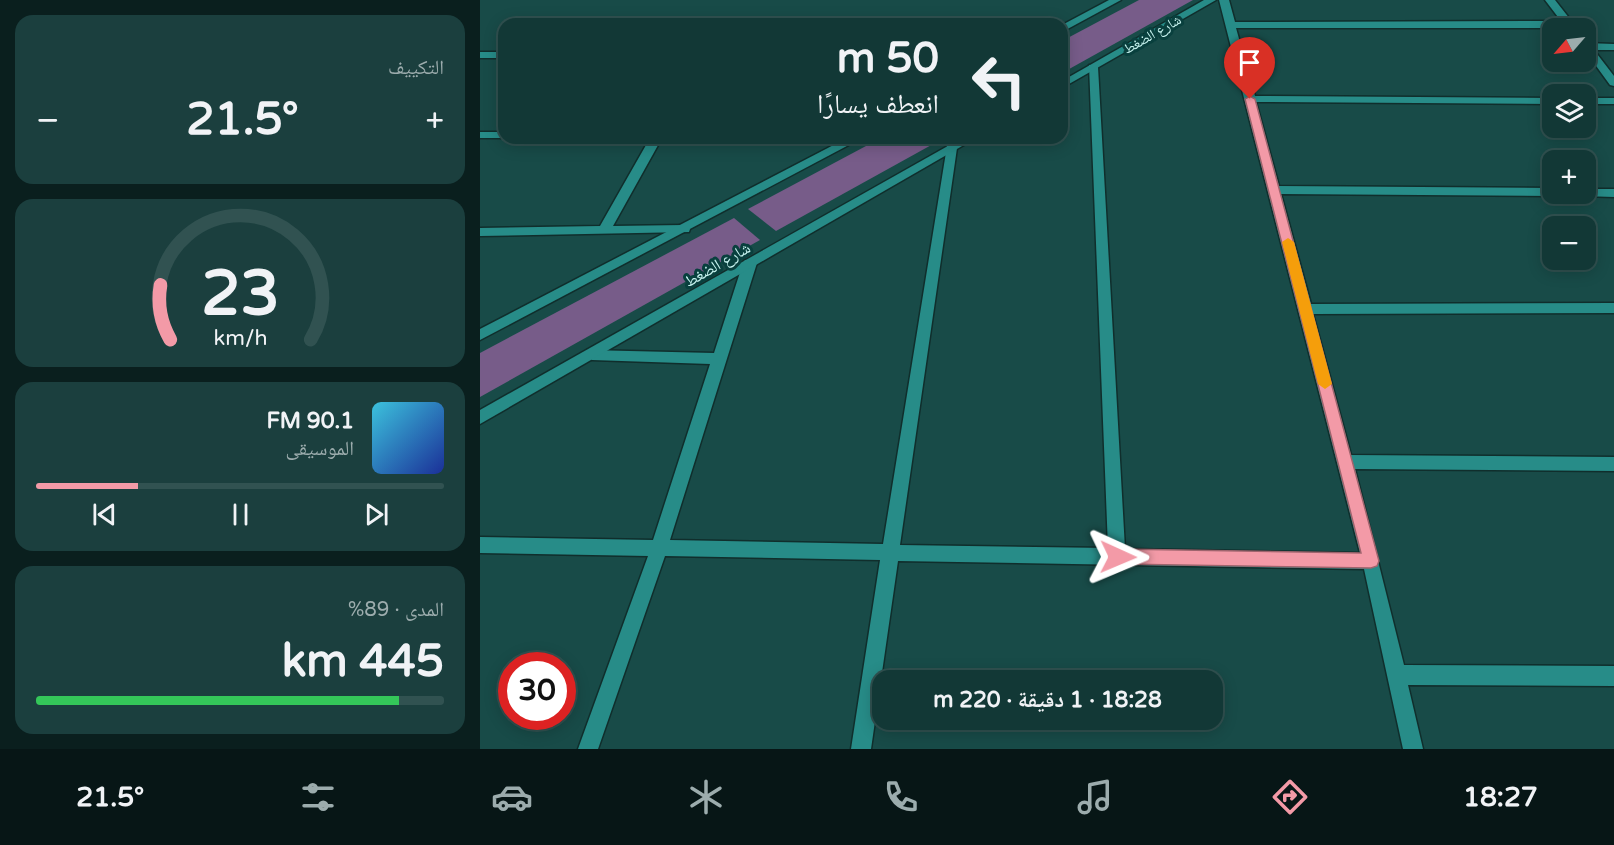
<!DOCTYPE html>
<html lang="ar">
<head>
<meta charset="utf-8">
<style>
	body { margin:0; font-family:"Varela Round","Noto Naskh Arabic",sans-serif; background:#1b3f3e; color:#f1f3f6; direction:rtl; height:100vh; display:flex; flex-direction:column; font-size:22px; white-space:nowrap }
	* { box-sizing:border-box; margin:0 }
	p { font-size:20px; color:#9cacad }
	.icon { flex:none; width:33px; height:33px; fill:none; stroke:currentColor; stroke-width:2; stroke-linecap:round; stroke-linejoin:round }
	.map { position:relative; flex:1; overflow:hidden; direction:ltr }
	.sheet { display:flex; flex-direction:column; gap:15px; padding:15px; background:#0a1f1e; width:480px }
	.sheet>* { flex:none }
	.guide { position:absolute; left:18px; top:18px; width:570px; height:126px; border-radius:18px; box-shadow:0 3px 15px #0003,0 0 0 2px #315251; direction:rtl; background:#123836; color:#f1f3f6; overflow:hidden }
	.needle { width:39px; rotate:242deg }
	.tools { position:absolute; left:1062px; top:18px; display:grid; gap:12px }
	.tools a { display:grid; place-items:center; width:54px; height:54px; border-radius:12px; background:#123836; box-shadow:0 3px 15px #0003,0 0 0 2px #315251; font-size:30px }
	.speed { position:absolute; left:18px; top:652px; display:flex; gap:12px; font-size:30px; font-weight:700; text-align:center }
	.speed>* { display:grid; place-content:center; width:78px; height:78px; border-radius:50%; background:#123836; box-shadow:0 3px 15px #0003,0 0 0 2px #315251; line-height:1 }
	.speed .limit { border:9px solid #d22; background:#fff; color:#111 }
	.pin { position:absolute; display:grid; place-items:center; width:51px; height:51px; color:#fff; margin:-62px -26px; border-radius:50% 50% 50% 0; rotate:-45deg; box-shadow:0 0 6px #0007 }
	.pin .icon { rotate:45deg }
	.me { position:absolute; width:66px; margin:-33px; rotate:91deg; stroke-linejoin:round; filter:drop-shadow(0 0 4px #0008) }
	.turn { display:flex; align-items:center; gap:21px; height:126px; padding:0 30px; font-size:27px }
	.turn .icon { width:78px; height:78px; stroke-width:2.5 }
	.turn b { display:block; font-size:42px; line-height:51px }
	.big { font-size:45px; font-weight:800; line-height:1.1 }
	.sheet .widget { flex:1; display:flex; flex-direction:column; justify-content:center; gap:9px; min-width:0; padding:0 21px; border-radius:18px; background:#1b3f3e }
	.sheet .dial { align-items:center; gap:0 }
	.dial svg { height:156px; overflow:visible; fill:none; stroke:#315251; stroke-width:7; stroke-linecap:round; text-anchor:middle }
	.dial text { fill:#f1f3f6; stroke:none }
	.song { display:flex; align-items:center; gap:18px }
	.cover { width:72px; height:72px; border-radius:9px; background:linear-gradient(135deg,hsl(190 70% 55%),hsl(230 70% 35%)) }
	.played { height:6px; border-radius:3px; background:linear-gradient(90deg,#f39aa7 25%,#315251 25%) }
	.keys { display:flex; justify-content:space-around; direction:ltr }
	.heat { display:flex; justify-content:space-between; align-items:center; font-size:33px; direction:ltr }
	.charge { height:9px; border-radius:4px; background:linear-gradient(90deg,#34c759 89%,#315251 0) }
	.trip { position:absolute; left:392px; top:670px; width:351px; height:60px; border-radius:18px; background:#123836; box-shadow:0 3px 15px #0003,0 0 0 2px #315251; font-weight:800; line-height:60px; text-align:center; direction:rtl }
	.tabs { display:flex; height:96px; justify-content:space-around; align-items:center; background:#071616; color:#9cacad }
	.tabs .icon { width:42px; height:42px }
	.tabs .active { color:#f39aa7 }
	.tabs b { font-size:27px; color:#f1f3f6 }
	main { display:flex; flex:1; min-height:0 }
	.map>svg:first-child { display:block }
	.green { fill:#775c89 }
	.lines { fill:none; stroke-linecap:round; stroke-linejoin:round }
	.minor-casing { stroke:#102e2c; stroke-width:3 }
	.tertiary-casing { stroke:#102e2c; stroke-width:3 }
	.minor { fill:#278c88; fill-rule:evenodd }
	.tertiary { fill:#278c88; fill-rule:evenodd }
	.route { fill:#f39aa7; stroke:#9e646d; stroke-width:1.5 }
	.slow { fill:#f59e0b }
	.labels { text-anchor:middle; stroke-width:6; stroke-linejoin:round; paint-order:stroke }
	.far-street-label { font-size:14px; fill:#c8f4f0; stroke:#09403e }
	.street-label { font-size:16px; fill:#c8f4f0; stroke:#09403e }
</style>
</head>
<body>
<main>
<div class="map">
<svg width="1134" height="749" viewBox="0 0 1134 749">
	<rect width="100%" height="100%" fill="#184b48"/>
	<g class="green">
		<path d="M659,0H713L582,73V41Z"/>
		<path d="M401,138H464L296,231L268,209Z"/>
		<path d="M254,218L280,240L0,397V353Z"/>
	</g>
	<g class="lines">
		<g class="minor-casing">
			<g id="minor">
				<path d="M739,0H749L755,22L1081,21L1065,0H1075L1097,28H756L775,96L1072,98V104L776,102L799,186L1072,188V194H1077L1072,196L801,194L831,304L1134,303V313L833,314L871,455L1134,457V471L875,469L924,665L1134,666V686L928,685L943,749H923L884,569L418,561L391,749H371L400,560L185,556L118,749H98L168,556L0,553V537L173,540L230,364L112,360L105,354L107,350L234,353L263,263L265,260H275L277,263L190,540L403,544L467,146H475L477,148L420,545L628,548L609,65L618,67L645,549L880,553Z"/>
				<path d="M1106,43L1134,44V50H1114L1134,76V86L1130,85L1106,52Z"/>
				<rect x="0" y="52" width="24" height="6"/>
				<rect x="1106" y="98" width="28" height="6"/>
				<path d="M0,132H24L26,138H0Z"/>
				<path d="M170,138H182L133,226L204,225L210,229L209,232L0,236V228L120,226Z"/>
				<path d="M1106,189H1134V197L1102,196L1100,194H1106Z"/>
			</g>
		</g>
		<g class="tertiary-casing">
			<g id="tertiary">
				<path d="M629,0H641L582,32V25Z"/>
				<path d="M724,0H736L582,88V81Z"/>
				<path d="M367,138H382L0,340V329Z"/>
				<path d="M482,138H496L0,424V410Z"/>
			</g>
		</g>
		<use href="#minor" class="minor"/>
		<use href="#tertiary" class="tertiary"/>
	</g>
	<path class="route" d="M770,96L775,99L899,561L897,566L891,568L638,564L632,562L629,557L632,552L638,549L881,553L765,99Z"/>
	<path class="slow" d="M808,238L814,242L852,384L845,389L838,384L802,242Z"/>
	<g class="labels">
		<g class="far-street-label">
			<text transform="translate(672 34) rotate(-30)" y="5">شارع الضغط</text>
		</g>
		<g class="street-label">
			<text transform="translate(237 264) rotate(-30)" y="6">شارع الضغط</text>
		</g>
	</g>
</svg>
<div class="tools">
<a><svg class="needle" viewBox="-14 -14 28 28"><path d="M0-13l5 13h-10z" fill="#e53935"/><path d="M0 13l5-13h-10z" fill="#9cacad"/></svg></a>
<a><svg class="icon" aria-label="layers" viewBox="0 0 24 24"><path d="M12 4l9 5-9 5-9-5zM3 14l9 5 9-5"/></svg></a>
<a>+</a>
<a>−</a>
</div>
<div class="speed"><div class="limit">30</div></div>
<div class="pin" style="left:770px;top:99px;background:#d93025"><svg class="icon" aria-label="arrive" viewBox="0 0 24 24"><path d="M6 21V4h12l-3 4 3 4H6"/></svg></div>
<svg class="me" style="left:638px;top:557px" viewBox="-20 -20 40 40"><path d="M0-17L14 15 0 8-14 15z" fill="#f39aa7" stroke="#fff" stroke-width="4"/></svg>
<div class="trip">18:28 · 1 دقيقة · 220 m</div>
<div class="guide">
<div class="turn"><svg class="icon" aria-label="left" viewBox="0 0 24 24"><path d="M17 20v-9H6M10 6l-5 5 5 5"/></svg><div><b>50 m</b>انعطف يسارًا</div></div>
</div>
</div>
<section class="sheet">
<div class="widget"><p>التكييف</p>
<div class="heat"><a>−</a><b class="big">21.5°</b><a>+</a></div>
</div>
<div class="widget dial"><svg viewBox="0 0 100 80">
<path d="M14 69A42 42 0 1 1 86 69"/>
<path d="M14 69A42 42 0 0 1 9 41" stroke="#f39aa7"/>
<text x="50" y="56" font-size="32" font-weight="700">23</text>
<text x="50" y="72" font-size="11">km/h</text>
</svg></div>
<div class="widget">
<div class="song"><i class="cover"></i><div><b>90.1 FM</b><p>الموسيقى</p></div></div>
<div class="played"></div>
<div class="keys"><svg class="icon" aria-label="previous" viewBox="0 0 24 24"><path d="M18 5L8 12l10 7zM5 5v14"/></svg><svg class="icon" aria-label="pause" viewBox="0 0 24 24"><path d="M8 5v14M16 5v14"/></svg><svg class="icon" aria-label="next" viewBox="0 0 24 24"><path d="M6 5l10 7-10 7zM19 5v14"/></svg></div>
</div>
<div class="widget"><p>المدى · 89%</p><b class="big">445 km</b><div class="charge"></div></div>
</section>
</main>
<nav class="tabs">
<b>18:27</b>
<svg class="icon active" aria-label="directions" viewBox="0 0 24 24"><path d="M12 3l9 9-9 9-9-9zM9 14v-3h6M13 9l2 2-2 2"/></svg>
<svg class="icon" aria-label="music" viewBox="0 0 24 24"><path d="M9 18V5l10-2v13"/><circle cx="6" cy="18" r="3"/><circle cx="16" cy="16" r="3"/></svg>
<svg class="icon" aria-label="phone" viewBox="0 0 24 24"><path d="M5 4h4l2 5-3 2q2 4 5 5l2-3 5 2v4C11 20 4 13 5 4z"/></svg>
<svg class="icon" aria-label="climate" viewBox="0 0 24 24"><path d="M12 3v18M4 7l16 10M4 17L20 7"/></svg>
<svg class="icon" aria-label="car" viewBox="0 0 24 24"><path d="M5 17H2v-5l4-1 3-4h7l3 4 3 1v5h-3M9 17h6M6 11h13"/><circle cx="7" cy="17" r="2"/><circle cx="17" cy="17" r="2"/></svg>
<svg class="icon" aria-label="filters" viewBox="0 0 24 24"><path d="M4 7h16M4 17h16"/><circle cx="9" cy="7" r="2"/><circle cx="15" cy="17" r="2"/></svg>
<b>21.5°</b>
</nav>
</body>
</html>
